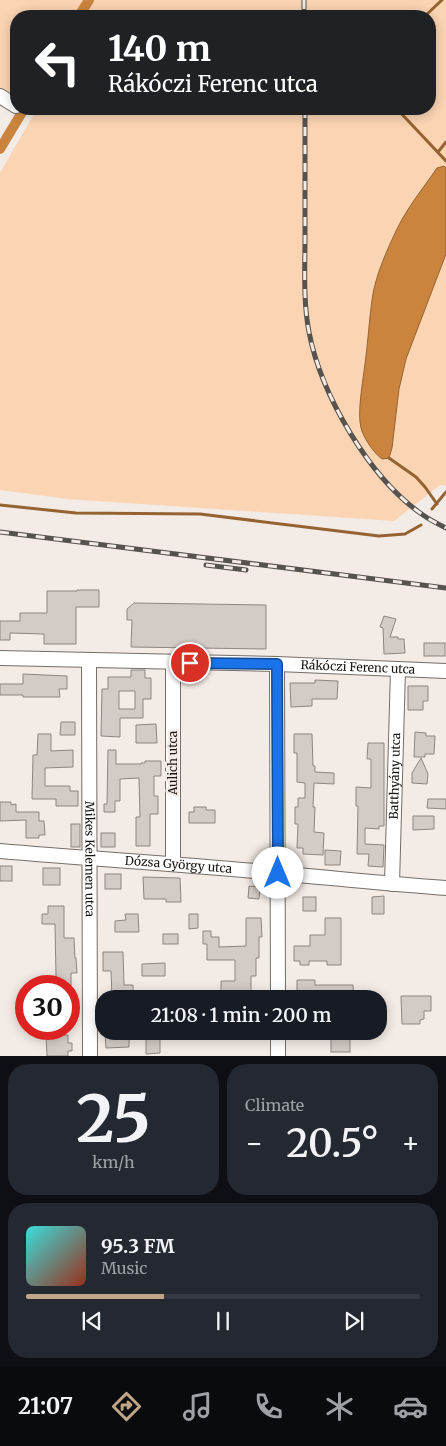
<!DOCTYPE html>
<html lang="en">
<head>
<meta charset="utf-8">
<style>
	body { margin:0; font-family:Merriweather,serif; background:#242831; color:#f1f3f6; height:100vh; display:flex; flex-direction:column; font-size:19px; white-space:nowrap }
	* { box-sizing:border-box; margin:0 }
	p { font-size:16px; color:#9ea1a6 }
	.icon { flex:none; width:28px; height:28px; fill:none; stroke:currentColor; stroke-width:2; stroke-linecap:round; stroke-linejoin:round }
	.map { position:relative; height:1056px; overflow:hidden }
	.side { display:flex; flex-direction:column; gap:8px; padding:8px; background:#0d0f14; flex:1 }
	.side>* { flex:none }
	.hud { position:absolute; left:10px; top:10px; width:426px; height:105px; border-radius:20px; box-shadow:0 2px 12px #0003; background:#202124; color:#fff; overflow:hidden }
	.speed { position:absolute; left:15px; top:975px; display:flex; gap:10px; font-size:25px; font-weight:700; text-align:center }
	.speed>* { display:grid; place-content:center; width:65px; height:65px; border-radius:50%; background:#171b24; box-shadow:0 2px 12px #0003; line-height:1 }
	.speed .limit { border:8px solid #d22; background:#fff; color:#111 }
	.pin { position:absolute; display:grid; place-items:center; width:42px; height:42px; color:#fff; margin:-21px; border:2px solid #fff; border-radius:50%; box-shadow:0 1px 5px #0007 }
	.me { position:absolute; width:55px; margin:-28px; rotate:0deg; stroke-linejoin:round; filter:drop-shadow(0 0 4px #0008) }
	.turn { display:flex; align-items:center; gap:18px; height:105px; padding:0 15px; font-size:22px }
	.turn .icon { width:65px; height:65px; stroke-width:2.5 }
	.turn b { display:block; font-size:35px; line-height:42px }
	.big { font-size:38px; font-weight:600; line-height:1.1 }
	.side .widget { flex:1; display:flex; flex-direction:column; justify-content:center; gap:8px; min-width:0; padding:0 18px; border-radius:20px; background:#242831 }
	.side .dial { align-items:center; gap:0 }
	.dial b { font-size:65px; line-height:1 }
	.song { display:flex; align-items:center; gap:15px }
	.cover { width:60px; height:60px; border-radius:8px; background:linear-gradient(135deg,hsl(180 70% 55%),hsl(10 70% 35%)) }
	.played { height:5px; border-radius:2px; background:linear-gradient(90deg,#c0a687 35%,#363941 35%) }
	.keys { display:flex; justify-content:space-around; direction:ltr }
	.heat { display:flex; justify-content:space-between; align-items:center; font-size:28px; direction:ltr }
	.side .tiles { flex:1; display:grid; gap:8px; grid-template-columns:1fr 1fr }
	.widget:last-child { grid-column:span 2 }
	.trip { position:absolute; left:95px; top:990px; width:292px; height:50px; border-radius:20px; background:#171b24; box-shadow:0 2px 12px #0003; font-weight:600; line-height:50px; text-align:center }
	.tab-bar { display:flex; height:80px; justify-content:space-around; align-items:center; background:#090b0e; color:#9ea1a6 }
	.tab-bar .icon { width:35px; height:35px }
	.tab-bar .selected { color:#c0a687 }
	.tab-bar b { font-size:22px; color:#f1f3f6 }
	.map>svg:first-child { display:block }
	.green { fill:#fad4b3 }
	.water { fill:#cb843e; stroke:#956331 }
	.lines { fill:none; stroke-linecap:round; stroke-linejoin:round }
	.stream { stroke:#956331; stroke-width:3 }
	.canal { stroke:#cb843e; stroke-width:10 }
	.building { fill:#d3cbc5; stroke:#8d8681; fill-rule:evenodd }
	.minor-casing { stroke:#746e68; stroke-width:16 }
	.minor { stroke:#fff; stroke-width:14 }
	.rail-casing { stroke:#56534f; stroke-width:5 }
	.rail { stroke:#f3ebe5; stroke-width:3; stroke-dasharray:9; stroke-linecap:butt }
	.route-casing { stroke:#114b97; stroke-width:12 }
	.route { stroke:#1a73e8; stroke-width:9 }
	.labels { text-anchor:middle; stroke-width:5; stroke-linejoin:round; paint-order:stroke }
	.street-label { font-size:12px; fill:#181613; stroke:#f3ebe5 }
</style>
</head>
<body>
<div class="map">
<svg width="446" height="1056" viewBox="0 0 446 1056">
	<rect width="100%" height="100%" fill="#f3ebe5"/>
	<path class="green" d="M0,0H446V486L440,485L394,521L67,499L0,490V173L34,114L28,109H430V16H16V101L0,91Z"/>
	<path class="water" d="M444,166L446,168V254L406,359L399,389L392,448L389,458L382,459C374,453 364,439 361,428C357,412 363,381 365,364C368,343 369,321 372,300C375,276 387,250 397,229C407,208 424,187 437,168Z"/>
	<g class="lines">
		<g class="stream">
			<path d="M425,16L442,0"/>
			<path d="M397,109L446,161"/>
			<path d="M438,152L446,142"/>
			<path d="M389,458L416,477L425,487L437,504"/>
			<path d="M0,505L76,513L200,514L379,536L405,534L421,525"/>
			<path d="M432,509L446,492"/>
		</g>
		<g class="canal">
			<path d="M79,16L89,0"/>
			<path d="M0,149L24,109"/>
		</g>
	</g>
	<g class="building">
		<path d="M77,590H99V607H76V644H44V634L10,633V640H0V621H20V613H47V591H77Z"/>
		<path d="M134,603L266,605V649L131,647L132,620H127V609Z"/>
		<path d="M384,616L396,619L390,637H398V639H404L405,653L384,654L383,628L380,627Z"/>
		<rect x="424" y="643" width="21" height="13"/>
		<path d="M131,670H145V678H151V699H143V718H120V737L101,736L102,689H108V677H131ZM119,691H135V709H119Z"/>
		<path d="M23,674L67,676V689H59L60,697H23V695H0V684H23Z"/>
		<path d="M315,680L338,681L337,699H312V706L291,707L290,683H315Z"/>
		<path d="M408,686H428V701H423V710H408Z"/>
		<path d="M61,722H75V735H60Z"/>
		<path d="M156,724L157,743H136V725Z"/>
		<path d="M415,732L426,733V736H435L434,754H425V757H414Z"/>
		<path d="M38,734H51V751L73,750V767L45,768V786H70V791H78V806H56V799H32L33,755H37Z"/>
		<path d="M294,734H312L313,766H315V772L334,773V784L314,783L313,807H315L314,832L324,833L323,855L303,854V848H297L298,824H295V807H298V798H305V783L297,782V753H294Z"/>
		<path d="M368,743H384V826H379V829L365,828V844L384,845L383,867L368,866L369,854H357L358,806H356V787L371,788V759H367Z"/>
		<path d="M108,750H116V764H141V763H145V761H161V776H154V796H158V814H150V846H136V817H140L139,778L120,779V801H115V812H104V804H107Z"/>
		<path d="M421,758L428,774L427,784L412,783V773Z"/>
		<path d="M428,799H446V809L427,808Z"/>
		<path d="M0,802H11V805L16,804V812H39V821H44L45,835H39V838H26V820L0,821Z"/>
		<path d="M194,807H206V810H215V823H189V812H194Z"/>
		<path d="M413,816H434V829L413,830Z"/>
		<rect x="71" y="824" width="9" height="23"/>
		<rect x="101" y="833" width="14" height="14"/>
		<path d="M325,850L341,851L340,865H325Z"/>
		<rect x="0" y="866" width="12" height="15"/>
		<rect x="43" y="868" width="17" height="17"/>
		<rect x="105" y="874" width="16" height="15"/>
		<path d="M143,877L180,878L181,902H166V899H144Z"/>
		<path d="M249,886L260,887L259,899L248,898Z"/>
		<path d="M384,896V914H372V897Z"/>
		<rect x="303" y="897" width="13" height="14"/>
		<path d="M48,906H64V938H74L75,958H76L77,973H71V986H54L53,977H56L55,924H42V914H48Z"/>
		<path d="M125,914H138L139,932H115V921L126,920Z"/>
		<path d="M189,914H198V928L189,929Z"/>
		<path d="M246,918H261L262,937H259V958H256V976H251V995H221V981H235V960H207V944H203V931H211V937H219V947L246,946Z"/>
		<path d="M325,918H341V965H327V961H309V965H300V961H294V946H310V935H325Z"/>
		<rect x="163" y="934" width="15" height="10"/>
		<path d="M103,952H123L124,985H133V999H112L111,971H103Z"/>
		<path d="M165,963V976H142V964Z"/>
		<path d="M297,980H315V985H353L354,999H327V997H297Z"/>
		<path d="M401,996H431V1011H424V1019L420,1020V1024H402Z"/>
		<path d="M106,1031H129V1047L106,1048L105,1032Z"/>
		<rect x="331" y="1033" width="19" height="19"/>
		<path d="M46,1035H68V1043H72V1051H68V1056H47Z"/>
		<path d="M146,1038H160V1053L146,1054Z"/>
	</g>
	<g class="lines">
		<g class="minor-casing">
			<g id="minor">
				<path d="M0,96L16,106"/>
				<path id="s1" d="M0,658L277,664L446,671"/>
				<path id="s2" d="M89,661L90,1056"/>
				<path d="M173,663V864"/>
				<path d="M277,664L278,999"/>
				<path id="s3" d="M0,851C92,859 184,864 276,873C333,878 389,884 446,888"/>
				<path id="s4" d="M392,884L398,669"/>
				<path d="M278,1056V1031"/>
			</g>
		</g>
		<use href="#minor" class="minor"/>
		<g class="rail-casing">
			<g id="rail">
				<path d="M304,0V16"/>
				<path d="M305,109C305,152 305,195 305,238C305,269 303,301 309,332C321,395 370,479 423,515C430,520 438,524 446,528"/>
				<path d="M0,532L446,588"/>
				<path d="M206,565L246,570"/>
			</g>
		</g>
		<use href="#rail" class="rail"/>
	</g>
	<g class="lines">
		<g class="route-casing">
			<path id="route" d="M190,663L277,664L278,873"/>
		</g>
		<use href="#route" class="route"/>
	</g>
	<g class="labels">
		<g class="street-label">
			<text dy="4" stroke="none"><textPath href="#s1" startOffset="358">Rákóczi Ferenc utca</textPath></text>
			<text transform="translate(173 763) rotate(-90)" y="4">Aulich utca</text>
			<text dy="4" stroke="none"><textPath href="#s4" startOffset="108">Batthyány utca</textPath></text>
			<text dy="4" stroke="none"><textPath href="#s2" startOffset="198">Mikes Kelemen utca</textPath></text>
			<text dy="4" stroke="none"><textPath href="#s3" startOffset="179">Dózsa György utca</textPath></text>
		</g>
	</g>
</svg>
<div class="speed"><div class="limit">30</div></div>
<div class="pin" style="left:190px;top:663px;background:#d93025"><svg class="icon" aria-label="arrive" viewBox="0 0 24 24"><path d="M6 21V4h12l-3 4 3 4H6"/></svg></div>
<svg class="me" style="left:278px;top:873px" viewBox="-20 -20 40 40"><circle r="19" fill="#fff"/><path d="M0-13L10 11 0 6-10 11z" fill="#1a73e8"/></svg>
<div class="trip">21:08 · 1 min · 200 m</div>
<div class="hud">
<div class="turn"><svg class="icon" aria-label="left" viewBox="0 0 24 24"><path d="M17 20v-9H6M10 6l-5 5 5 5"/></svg><div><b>140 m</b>Rákóczi Ferenc utca</div></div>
</div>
</div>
<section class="side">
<div class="tiles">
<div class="widget dial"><b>25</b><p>km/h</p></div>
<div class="widget"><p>Climate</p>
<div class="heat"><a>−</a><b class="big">20.5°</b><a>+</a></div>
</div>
<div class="widget">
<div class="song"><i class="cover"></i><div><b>95.3 FM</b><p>Music</p></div></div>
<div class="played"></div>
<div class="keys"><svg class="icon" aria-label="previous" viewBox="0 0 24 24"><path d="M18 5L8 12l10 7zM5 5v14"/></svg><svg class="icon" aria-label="pause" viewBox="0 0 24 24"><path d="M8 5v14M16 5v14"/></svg><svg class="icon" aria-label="next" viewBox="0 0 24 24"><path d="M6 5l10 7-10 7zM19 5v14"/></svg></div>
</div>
</div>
</section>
<nav class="tab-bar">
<b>21:07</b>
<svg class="icon selected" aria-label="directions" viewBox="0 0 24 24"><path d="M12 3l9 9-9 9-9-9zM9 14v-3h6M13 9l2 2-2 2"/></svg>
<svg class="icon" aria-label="music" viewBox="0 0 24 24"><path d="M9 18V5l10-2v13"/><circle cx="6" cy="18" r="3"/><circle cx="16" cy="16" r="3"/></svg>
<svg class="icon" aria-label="phone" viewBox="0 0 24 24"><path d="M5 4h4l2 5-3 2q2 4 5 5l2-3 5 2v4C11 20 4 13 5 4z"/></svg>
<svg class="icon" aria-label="climate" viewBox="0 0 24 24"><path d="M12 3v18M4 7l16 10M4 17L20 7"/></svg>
<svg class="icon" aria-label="car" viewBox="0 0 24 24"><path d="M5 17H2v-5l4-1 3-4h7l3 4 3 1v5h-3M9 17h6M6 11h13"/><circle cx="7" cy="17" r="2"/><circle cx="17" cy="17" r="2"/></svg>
</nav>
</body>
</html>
